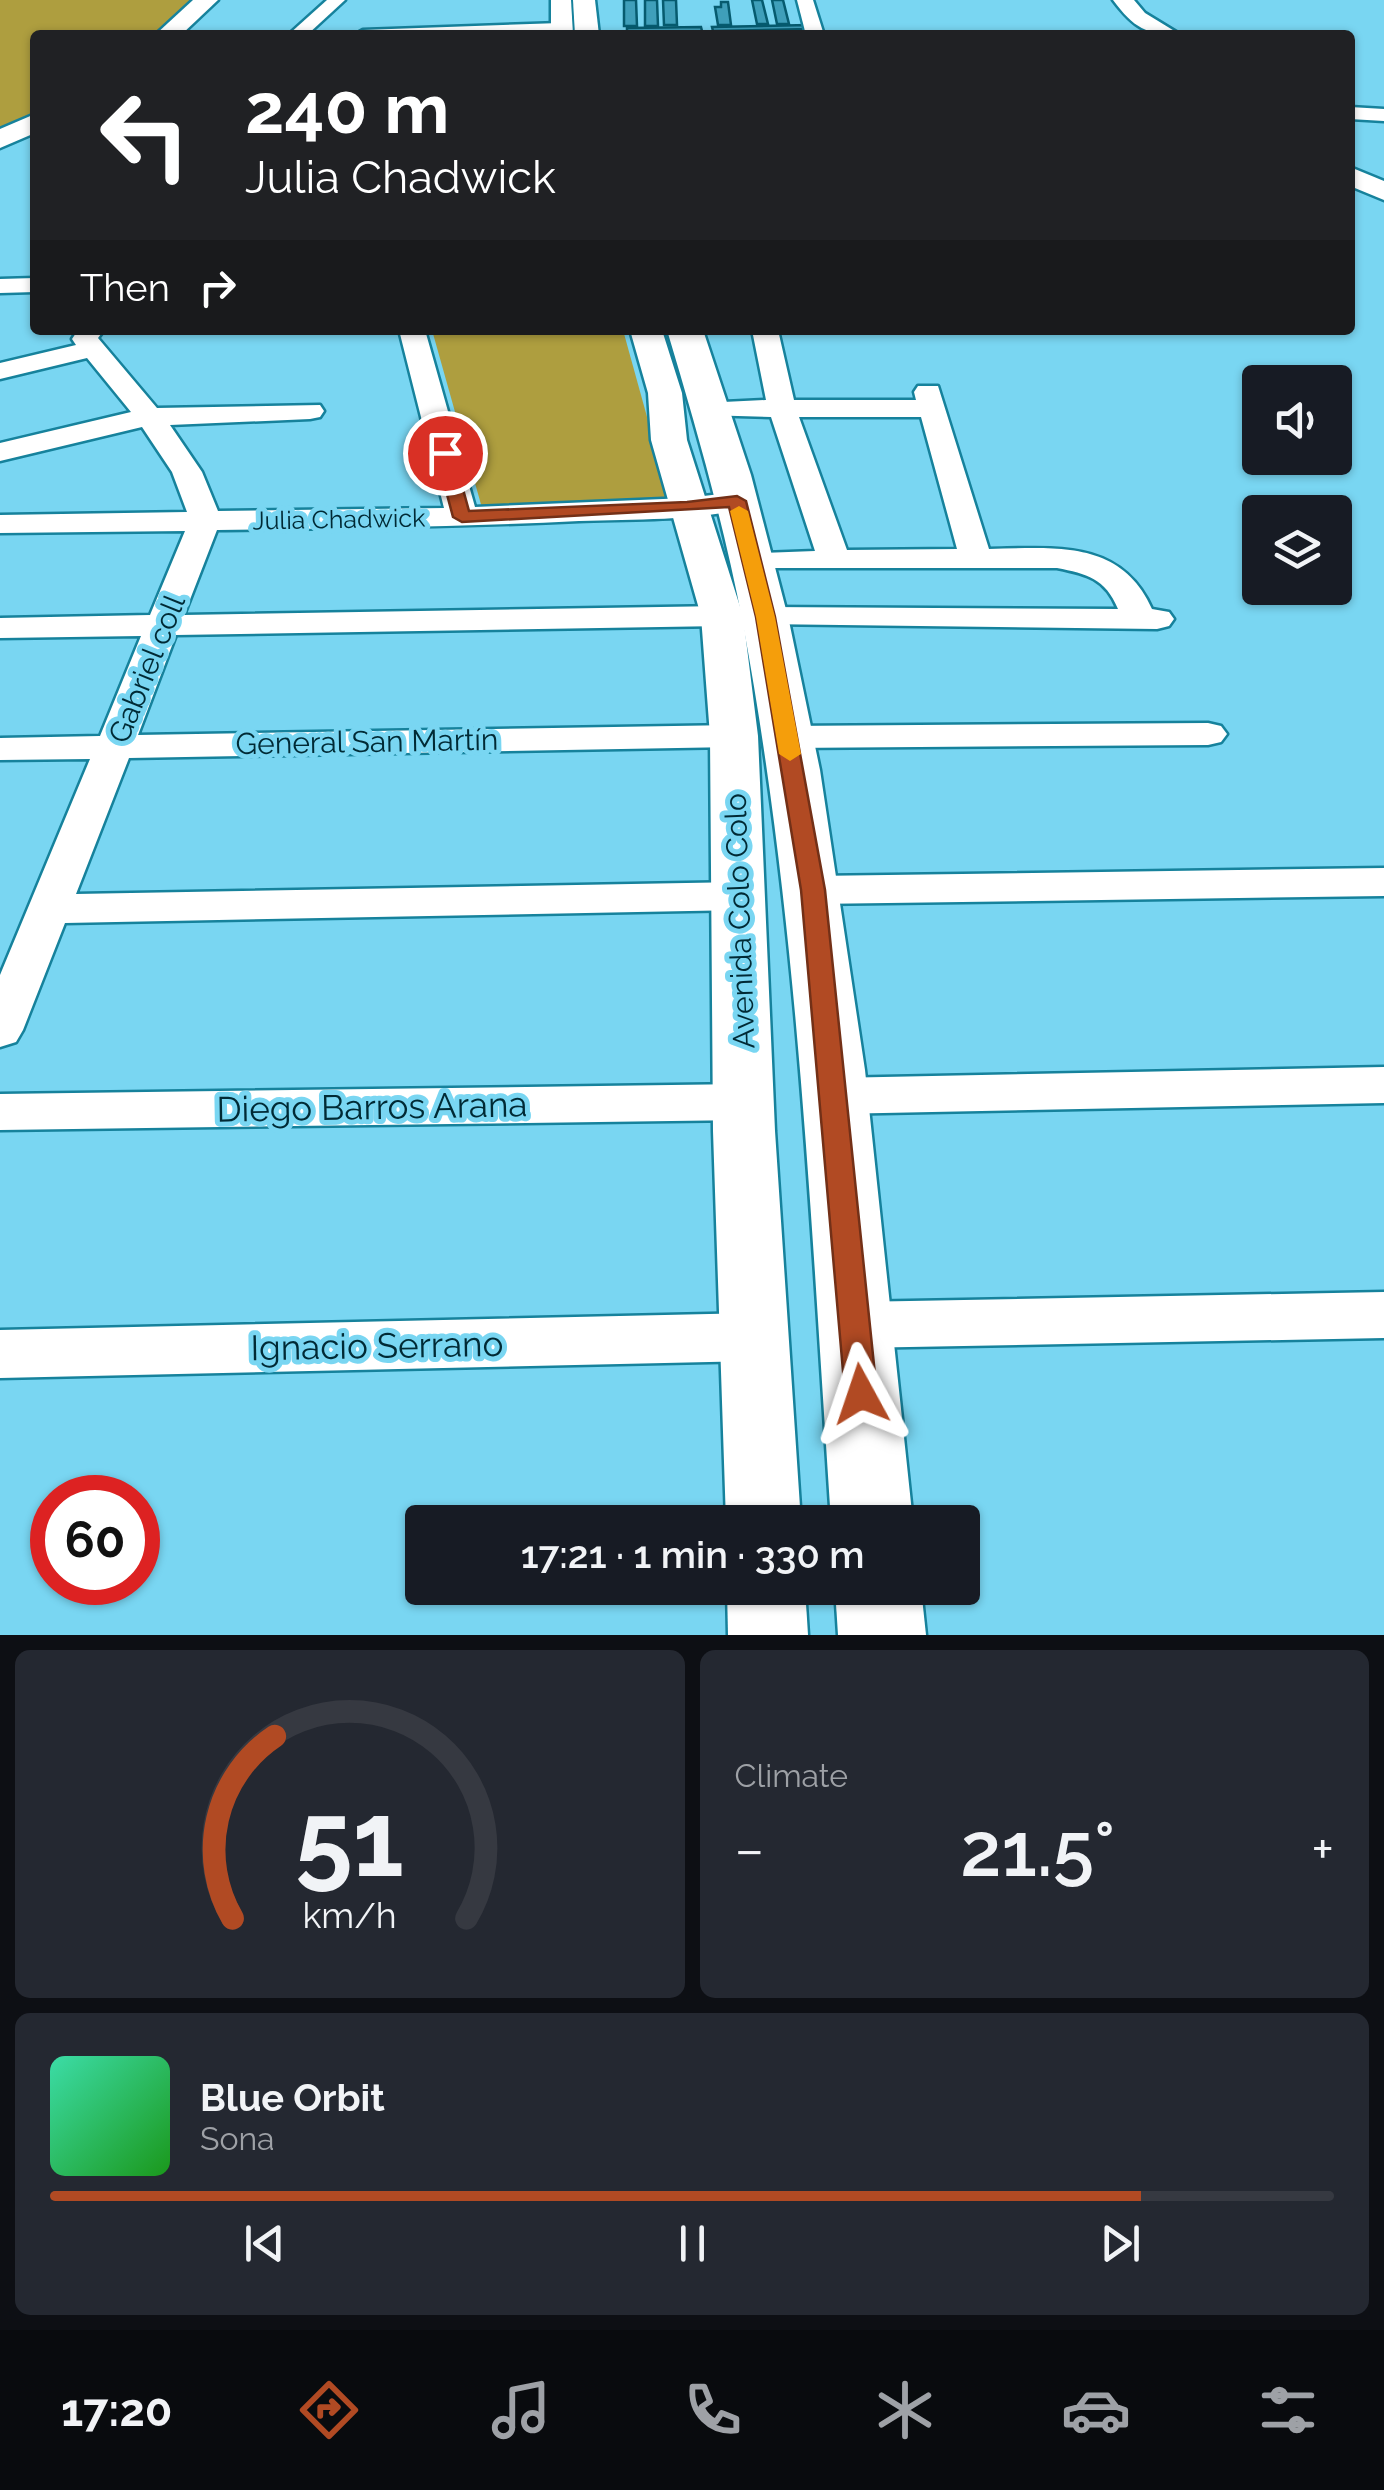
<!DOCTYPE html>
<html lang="en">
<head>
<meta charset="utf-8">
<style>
	body { margin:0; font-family:Raleway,sans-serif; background:#242831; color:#f1f3f6; height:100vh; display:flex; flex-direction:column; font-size:38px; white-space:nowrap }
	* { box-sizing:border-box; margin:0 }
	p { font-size:32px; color:#9ea1a6 }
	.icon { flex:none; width:55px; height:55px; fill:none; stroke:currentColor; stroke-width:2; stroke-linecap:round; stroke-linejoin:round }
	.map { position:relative; height:1635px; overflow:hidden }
	.drawer { display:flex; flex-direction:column; gap:15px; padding:15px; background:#0d0f14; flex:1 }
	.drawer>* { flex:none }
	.banner { position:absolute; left:30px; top:30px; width:1325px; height:305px; border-radius:10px; box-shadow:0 2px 8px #0004; background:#202124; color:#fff; overflow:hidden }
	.controls { position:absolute; left:1242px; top:365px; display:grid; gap:20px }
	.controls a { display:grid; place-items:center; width:110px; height:110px; border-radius:10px; background:#171b24; box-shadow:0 2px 8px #0004; font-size:50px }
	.speed { position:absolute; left:30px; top:1475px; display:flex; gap:20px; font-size:50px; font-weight:700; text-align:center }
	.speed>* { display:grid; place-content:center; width:130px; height:130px; border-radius:50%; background:#171b24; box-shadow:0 2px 8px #0004; line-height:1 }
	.speed .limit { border:15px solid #d22; background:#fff; color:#111 }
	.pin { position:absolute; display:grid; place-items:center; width:85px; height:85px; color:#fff; margin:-42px; border:5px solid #fff; border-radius:50%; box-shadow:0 2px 10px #0007 }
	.me { position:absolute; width:110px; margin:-55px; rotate:355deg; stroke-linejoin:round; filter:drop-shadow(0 0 8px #0008) }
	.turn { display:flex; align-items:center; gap:35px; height:210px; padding:0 50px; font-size:45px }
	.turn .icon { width:130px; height:130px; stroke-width:2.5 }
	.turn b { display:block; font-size:70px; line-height:85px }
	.then { display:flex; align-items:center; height:95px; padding:0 50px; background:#0003; gap:20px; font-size:38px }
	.big { font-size:75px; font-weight:600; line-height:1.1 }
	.drawer .widget { flex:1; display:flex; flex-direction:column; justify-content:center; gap:15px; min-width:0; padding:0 35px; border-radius:15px; background:#242831 }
	.drawer .dial { align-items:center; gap:0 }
	.dial svg { height:260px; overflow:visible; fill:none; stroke:#363941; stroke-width:7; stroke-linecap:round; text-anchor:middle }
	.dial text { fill:#f1f3f6; stroke:none }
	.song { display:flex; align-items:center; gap:30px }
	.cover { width:120px; height:120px; border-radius:15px; background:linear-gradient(135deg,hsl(160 70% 55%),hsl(120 70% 35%)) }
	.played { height:10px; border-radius:5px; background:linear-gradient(90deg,#b14a23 85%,#363941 85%) }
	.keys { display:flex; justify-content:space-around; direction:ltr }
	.heat { display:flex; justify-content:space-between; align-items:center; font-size:55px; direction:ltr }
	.drawer .tiles { flex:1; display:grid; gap:15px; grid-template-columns:1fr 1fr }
	.widget:last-child { grid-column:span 2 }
	.trip { position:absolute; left:405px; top:1505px; width:575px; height:100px; border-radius:10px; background:#171b24; box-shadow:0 2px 8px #0004; font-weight:600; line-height:100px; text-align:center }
	.tab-bar { display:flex; height:160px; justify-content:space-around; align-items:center; background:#090b0e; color:#9ea1a6 }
	.tab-bar .icon { width:70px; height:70px }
	.tab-bar .current { color:#b14a23 }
	.tab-bar b { font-size:45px; color:#f1f3f6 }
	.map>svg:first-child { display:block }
	.green { fill:#ae9e3f }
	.building { fill:#3f9fba; stroke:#065b6f; stroke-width:2.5 }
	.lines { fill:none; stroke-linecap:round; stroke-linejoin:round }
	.minor-casing { stroke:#16829c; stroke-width:5 }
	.tertiary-casing { stroke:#16829c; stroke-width:5 }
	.primary-casing { stroke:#16829c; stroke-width:5 }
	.minor { fill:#fff; fill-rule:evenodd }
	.tertiary { fill:#fff; fill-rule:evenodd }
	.primary { fill:#fff; fill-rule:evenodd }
	.route { fill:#b14a23; stroke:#733017; stroke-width:2.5 }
	.slow { fill:#f59e0b }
	.labels { text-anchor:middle; stroke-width:10; stroke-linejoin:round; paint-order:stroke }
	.far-street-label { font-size:25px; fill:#002a35; stroke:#79d6f2 }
	.street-label { font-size:30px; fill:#002a35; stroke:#79d6f2 }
	.near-street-label { font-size:35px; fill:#002a35; stroke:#79d6f2 }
</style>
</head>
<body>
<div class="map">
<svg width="1384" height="1635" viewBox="0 0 1384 1635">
	<rect width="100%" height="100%" fill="#79d6f2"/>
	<g class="green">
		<path d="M0,0H194L153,35H35V111L0,130Z"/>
		<path d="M432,330H623L670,500L482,508Z"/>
	</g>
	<g class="building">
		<path d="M624,0H636L637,26H624Z"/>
		<path d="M645,0H657L658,26H645Z"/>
		<path d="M663,0H676L677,25H664Z"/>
		<path d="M752,0H762L768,24H757Z"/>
		<path d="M772,0H783L789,24H777Z"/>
		<path d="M721,2H728L731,25H718L715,7H721Z"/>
		<path d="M808,25L810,29L713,31L712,27Z"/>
		<path d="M701,27L702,31L627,32V28Z"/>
	</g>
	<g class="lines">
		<g class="minor-casing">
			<g id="minor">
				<path d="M327,0H345L307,35H288Z"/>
				<path d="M797,0H813L824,35H806Z"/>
				<path d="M560,23L566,24V32L354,35L363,30Z"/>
				<path d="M1350,107L1384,109V121L1350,119Z"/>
				<path d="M35,278V292L0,293V279Z"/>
				<path d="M78,330H104L98,338L157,408L320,405L324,411L320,417L310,419L170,425L202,472L218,511L444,508L399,330H425L475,507L687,498L737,492L748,494L752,501L748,508C694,521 635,519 579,521C459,527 338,528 217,530L184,615L722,606L734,609L739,616L734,623L722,626L176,635L138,735L734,725L747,728L753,736L747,744L734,747L129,758L76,894L741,882L756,886L762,896L756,906L741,910L65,923L23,1030L16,1042L0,1047V975L90,759L0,760V738L100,736L141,636L0,638V618L150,615L185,531L0,533V515L187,512L172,472L142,427L0,461V443L131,412L87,358L0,379V363L76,345L72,339Z"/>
				<path d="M752,330H778L794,400H916L914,392L918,386H938L989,549C1054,548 1121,539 1152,609L1169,612L1174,619L1169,626L1157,629L754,624L749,617L754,610L766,607L1118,609C1105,578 1087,574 1057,568H739L735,561L739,554L815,551L771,417L703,415L699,409L703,403L766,400ZM799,417H921L957,549L847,550Z"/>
				<path d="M1208,723L1221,726L1227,734L1221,742L1208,745L787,748L774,745L768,737L774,729L787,726Z"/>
				<path d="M1384,868V896L813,904L798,900L792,890L798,880L813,876Z"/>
				<path d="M1384,1067V1103L834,1114L817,1109L810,1096L817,1083L834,1078Z"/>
				<path d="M744,1084L761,1089L768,1102L761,1115L744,1120L0,1130V1094Z"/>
				<path d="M1384,1292V1338L855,1348L836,1342L828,1325L836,1308L855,1302Z"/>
				<path d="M754,1313L773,1320L781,1337L773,1354L754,1361L0,1378V1330Z"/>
			</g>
		</g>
		<g class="tertiary-casing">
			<g id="tertiary">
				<path d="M551,0H571L573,35H551Z"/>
				<path d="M1113,0H1134L1145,13L1181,35C1146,35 1134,28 1113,0Z"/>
				<path d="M1350,167L1384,181V200L1350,186Z"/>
				<path d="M630,330H662L682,393L687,440L743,616L758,736L775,1131L801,1522H726L713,1131L710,736L701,616L651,440L648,393Z"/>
				<path d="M727,1588H805L808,1635H728Z"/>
			</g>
		</g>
		<g class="primary-casing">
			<g id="primary">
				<path d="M193,0H218L181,35H155Z"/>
				<path d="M573,0H595L599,35H575Z"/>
				<path d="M35,114V133L0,148V129Z"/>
				<path d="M667,330H703L751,475L789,621L820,770L865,1070L913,1522H831C811,1222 798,920 743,624C724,524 696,427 667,330Z"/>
				<path d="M835,1588H921L926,1635H838Z"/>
			</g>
		</g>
		<use href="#minor" class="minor"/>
		<use href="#tertiary" class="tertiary"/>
		<use href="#primary" class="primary"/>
	</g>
	<path class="route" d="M445,448L453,453L469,511L687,502L737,496L746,501L775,617L825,890L877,1394L873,1404L861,1408L850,1404L845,1394L801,890L756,617L729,507L462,522L453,517L436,453Z"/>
	<path class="slow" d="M739,506L748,511L775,617L801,754L790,761L779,754L756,617L730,511Z"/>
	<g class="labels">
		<g class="far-street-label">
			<text transform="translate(339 519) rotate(-1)" y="9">Julia Chadwick</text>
		</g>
		<g class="street-label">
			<text transform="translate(147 669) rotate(-68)" y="10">Gabriel coll</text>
			<text transform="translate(367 742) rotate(-1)" y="10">General San Martín</text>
			<text transform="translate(740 921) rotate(-92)" y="10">Avenida Colo Colo</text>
		</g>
		<g class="near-street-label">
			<text transform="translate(372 1107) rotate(-1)" y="12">Diego Barros Arana</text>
			<text transform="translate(377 1346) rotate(-1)" y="12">Ignacio Serrano</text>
		</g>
	</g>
</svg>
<div class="controls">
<a><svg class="icon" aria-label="sound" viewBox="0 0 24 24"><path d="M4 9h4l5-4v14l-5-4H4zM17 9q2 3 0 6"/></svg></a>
<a><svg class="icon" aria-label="layers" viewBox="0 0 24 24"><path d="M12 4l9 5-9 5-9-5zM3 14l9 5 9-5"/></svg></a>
</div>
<div class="speed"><div class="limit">60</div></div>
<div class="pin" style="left:445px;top:453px;background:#d93025"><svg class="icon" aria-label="arrive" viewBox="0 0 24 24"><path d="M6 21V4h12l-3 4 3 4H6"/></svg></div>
<svg class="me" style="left:861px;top:1394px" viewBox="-20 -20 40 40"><path d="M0-17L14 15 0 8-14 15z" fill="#b14a23" stroke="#fff" stroke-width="4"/></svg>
<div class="trip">17:21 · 1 min · 330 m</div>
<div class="banner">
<div class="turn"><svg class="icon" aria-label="left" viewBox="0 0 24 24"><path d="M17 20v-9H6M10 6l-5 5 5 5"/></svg><div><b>240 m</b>Julia Chadwick</div></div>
<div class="then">Then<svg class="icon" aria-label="right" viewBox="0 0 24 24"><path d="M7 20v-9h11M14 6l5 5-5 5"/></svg></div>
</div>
</div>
<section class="drawer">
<div class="tiles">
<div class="widget dial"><svg viewBox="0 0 100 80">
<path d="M14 69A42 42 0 1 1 86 69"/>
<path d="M14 69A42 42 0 0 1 27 13" stroke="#b14a23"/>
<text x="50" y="56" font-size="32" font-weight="700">51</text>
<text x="50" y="72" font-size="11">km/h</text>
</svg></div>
<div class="widget"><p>Climate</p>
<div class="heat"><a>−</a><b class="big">21.5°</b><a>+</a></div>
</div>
<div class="widget">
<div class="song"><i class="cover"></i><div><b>Blue Orbit</b><p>Sona</p></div></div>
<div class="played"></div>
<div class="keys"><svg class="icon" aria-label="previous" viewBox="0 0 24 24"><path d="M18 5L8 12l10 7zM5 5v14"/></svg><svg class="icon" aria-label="pause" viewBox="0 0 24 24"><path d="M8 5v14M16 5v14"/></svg><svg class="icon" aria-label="next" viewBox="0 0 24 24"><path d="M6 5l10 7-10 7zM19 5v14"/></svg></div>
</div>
</div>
</section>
<nav class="tab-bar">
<b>17:20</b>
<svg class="icon current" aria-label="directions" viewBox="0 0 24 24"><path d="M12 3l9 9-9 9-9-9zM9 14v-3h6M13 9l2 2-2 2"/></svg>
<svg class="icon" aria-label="music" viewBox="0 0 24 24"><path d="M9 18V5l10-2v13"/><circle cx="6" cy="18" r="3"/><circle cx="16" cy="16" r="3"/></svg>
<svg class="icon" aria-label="phone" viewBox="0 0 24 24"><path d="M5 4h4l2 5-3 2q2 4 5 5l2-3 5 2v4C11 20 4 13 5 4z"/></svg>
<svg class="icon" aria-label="climate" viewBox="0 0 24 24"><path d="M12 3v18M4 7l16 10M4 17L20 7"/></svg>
<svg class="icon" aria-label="car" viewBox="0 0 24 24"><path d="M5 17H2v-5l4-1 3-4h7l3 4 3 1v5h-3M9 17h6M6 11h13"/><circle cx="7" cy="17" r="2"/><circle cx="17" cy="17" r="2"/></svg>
<svg class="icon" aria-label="filters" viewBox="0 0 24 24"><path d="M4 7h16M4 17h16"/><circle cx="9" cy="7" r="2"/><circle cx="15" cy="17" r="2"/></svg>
</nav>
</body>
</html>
